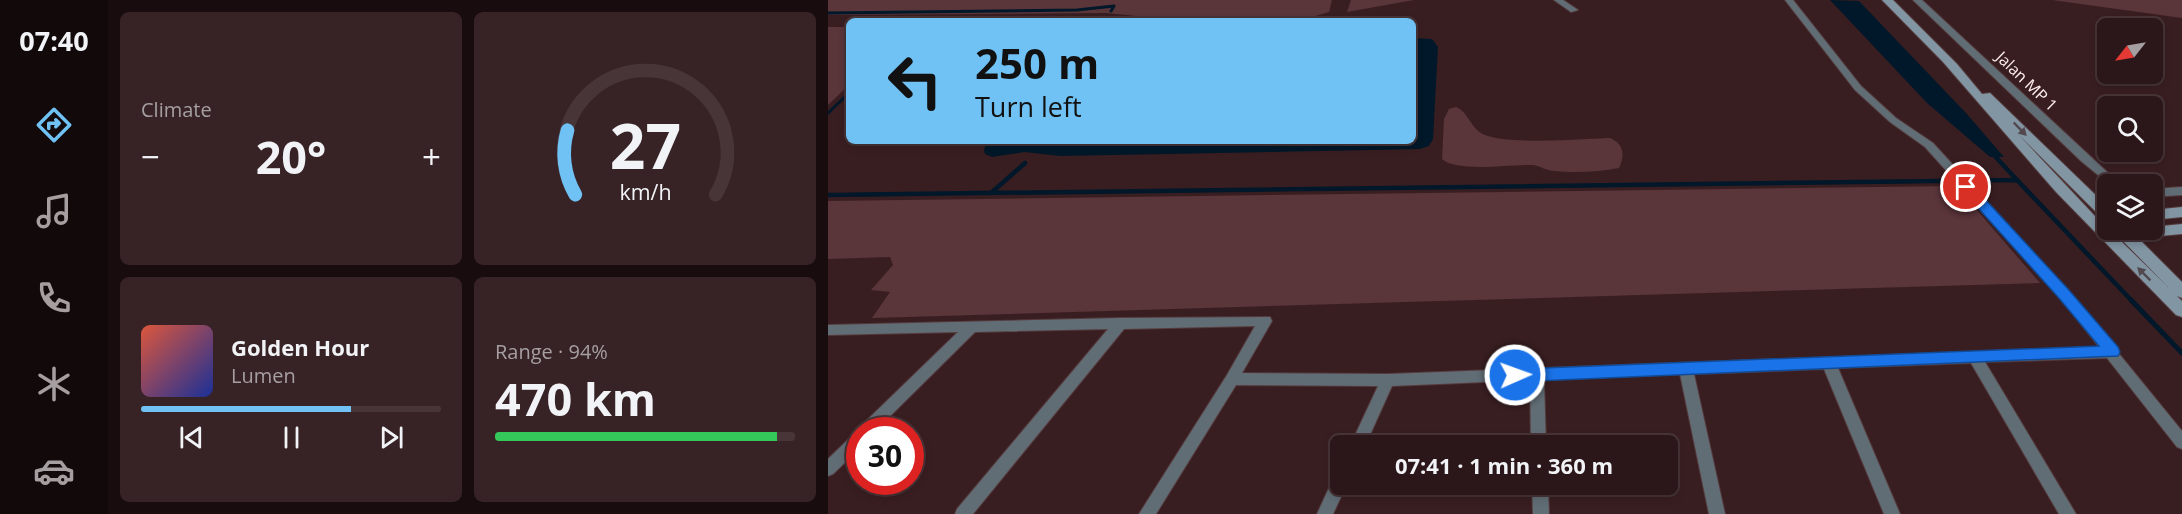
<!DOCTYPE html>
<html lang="en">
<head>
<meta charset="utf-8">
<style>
	body { margin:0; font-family:"Open Sans",sans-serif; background:#372326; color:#f1f3f6; height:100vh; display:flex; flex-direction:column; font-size:22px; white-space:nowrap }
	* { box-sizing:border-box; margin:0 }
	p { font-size:20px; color:#a69fa2 }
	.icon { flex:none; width:33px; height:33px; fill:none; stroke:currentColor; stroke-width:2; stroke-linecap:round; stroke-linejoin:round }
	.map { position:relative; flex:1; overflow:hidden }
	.drawer { display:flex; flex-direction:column; gap:12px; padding:12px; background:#180c0e; width:720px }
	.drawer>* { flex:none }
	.top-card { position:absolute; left:18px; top:18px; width:570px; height:126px; border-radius:9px; box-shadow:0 3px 9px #0003,0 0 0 2px #473538; background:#70c1f4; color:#111; overflow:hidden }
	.needle { width:39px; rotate:239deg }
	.controls { position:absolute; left:1269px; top:18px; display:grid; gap:12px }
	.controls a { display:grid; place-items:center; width:66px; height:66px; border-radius:9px; background:#2b1619; box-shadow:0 3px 9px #0003,0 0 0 2px #473538; font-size:30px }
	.speed { position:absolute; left:18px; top:417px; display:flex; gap:12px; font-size:30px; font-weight:700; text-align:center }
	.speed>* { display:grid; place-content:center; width:78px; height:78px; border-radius:50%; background:#2b1619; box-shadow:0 3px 9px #0003,0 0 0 2px #473538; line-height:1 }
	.speed .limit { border:9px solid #d22; background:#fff; color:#111 }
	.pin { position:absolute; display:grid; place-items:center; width:51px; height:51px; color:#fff; margin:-26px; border:3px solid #fff; border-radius:50%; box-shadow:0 2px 6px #0007 }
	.me { position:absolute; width:66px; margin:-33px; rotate:88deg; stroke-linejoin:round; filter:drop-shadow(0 0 4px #0008) }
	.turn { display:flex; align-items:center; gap:21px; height:126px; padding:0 30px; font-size:27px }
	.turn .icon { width:78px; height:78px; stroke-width:2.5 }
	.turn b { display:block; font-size:42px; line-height:51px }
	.big { font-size:45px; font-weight:700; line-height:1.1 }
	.drawer .widget { flex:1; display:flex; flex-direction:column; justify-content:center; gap:9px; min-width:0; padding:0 21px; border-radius:9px; background:#372326 }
	.drawer .dial { align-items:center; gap:0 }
	.dial svg { height:156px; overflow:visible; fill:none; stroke:#473538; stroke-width:7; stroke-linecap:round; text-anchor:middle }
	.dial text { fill:#f1f3f6; stroke:none }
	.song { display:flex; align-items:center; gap:18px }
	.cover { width:72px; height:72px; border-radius:9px; background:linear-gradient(135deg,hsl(10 70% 55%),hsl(230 70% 35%)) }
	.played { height:6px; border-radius:3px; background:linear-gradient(90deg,#70c1f4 70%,#473538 70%) }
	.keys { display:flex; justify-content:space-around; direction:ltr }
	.heat { display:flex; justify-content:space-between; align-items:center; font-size:33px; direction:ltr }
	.charge { height:9px; border-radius:4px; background:linear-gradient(90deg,#34c759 94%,#473538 0) }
	.drawer .tiles { flex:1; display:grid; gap:12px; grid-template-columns:repeat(2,1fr) }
	.trip { position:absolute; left:502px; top:435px; width:348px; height:60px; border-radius:9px; background:#2b1619; box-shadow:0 3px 9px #0003,0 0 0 2px #473538; font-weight:700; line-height:60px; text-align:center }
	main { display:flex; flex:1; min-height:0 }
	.tabs { display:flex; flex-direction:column; width:108px; justify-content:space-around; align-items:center; background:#11090a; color:#a69fa2 }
	.tabs .icon { width:42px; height:42px }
	.tabs .active { color:#70c1f4 }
	.tabs b { font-size:27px; color:#f1f3f6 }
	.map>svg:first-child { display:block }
	.green { fill:#5a353a }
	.water { fill:#001829 }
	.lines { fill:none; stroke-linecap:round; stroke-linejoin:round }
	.stream-far2 { stroke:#001829; stroke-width:3 }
	.stream-far1 { stroke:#001829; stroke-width:4.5 }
	.stream { stroke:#001829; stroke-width:5 }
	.minor-casing { stroke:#553b3e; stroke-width:2 }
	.secondary-casing { stroke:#553b3e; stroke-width:2 }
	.minor { fill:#616d75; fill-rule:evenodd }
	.secondary { fill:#8195a2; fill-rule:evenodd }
	.oneway { fill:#52484e }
	.route { fill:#1a73e8; stroke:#114b97; stroke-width:1.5 }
	.labels { text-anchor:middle; stroke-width:6; stroke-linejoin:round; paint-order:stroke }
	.far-street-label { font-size:16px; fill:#feeeef; stroke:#391e21 }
</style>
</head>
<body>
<main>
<nav class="tabs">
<b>07:40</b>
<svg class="icon active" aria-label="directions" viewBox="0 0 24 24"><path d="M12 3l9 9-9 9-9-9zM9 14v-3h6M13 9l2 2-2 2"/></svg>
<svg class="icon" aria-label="music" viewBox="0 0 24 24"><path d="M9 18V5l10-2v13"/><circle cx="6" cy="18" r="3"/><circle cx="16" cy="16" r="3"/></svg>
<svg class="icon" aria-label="phone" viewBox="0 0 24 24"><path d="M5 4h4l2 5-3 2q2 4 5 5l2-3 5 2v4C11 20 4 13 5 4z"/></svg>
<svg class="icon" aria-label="climate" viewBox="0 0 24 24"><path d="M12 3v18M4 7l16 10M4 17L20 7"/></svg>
<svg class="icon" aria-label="car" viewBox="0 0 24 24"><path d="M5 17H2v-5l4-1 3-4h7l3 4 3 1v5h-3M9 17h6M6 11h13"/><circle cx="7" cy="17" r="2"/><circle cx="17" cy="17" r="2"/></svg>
</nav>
<section class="drawer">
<div class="tiles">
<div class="widget"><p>Climate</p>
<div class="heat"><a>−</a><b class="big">20°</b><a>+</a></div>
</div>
<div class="widget dial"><svg viewBox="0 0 100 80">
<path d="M14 69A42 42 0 1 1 86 69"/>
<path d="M14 69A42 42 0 0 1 10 36" stroke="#70c1f4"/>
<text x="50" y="56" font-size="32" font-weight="700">27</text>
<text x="50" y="72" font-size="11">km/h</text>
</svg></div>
<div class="widget">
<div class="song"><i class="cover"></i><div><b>Golden Hour</b><p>Lumen</p></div></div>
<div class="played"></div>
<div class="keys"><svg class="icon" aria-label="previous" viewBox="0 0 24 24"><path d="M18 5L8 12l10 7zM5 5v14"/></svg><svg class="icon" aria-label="pause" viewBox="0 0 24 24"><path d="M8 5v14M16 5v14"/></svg><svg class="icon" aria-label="next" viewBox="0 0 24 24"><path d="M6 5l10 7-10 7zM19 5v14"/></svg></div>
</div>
<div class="widget"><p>Range · 94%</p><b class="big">470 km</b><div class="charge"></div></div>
</div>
</section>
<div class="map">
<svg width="1354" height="514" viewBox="0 0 1354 514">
	<rect width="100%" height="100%" fill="#391e21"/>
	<g class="green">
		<path d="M0,0H504L501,12L484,17L328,18L278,13L0,15Z"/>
		<path d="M523,0H586L519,12Z"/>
		<path d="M1224,0H1354V18Z"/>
		<path d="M0,27H21V85L0,105Z"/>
		<path d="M628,107C640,111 643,130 657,135C682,145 753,139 782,138C796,144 797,155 791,168C771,172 747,173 727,171C719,171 712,166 705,165C683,164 630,173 614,159L616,119L621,109Z"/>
		<path d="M1128,186L1212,283L44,318L62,292L43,290L65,265L62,257L0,259V201Z"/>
	</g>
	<g class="water">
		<path d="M1002,0L1031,1L1138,113L1176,157H1162L1099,103Z"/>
		<path d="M585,38L604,39L610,47L605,139L601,146L592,149L232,156L197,152L164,157L157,154L156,150L159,141H585Z"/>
	</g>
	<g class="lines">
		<g class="stream-far2">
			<path d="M0,13L249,10L286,6L283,11"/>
			<path d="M0,113L21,93"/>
		</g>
		<g class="stream-far1">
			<path d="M1164,153L1189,180"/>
			<path d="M163,193L197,163"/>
			<path d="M0,195L1189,180L1305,302"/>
		</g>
		<path class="stream" d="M1303,300L1354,353"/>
		<g class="minor-casing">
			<g id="minor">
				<path d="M726,0H735L750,10L743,12Z"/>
				<path d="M957,0H965L1033,86L1068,118L1105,143L1239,290L1354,431V449L1349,447L1279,358L1157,362L1248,514H1231L1143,363L1010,368L1072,514H1056L996,369L866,374L897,514H881L852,374L716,380L718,446H703L702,380L564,386L537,446H522L550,386L408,385L328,514H311L399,375L427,326L296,329L145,514H127L129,509L280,329L147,332L48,430H32L34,425L130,332L0,335V325L293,318L442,317L444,321L414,373L560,374L1271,347L1231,296L1097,147L1062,122L1027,90Z"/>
				<path d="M1085,0H1094L1292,184H1281L1253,161Z"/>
				<path d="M1354,187V195L1324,197V189Z"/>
				<path d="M32,432V448L5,474L0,476V459L27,433Z"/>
				<path d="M513,473V484H519L505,514H489L507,475Z"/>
				<path d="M704,484H720L721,514H705Z"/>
			</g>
		</g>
		<g class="secondary-casing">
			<g id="secondary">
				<path d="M1054,0H1065L1129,64L1154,94L1162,93L1280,207V221L1275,219L1190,134L1280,230L1285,233L1286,230H1324V227L1354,224V234L1310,238L1354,282V298L1349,296L1354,301V317L1348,315L1228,192L1115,62ZM1292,240H1294L1340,287L1298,246Z"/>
				<path d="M1354,207V217L1324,220V210Z"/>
			</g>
		</g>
		<use href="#minor" class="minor"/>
		<use href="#secondary" class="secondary"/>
	</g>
	<defs><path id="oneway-solid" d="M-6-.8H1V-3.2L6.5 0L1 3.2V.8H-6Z" transform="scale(1.5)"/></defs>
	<g class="oneway">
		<use href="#oneway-solid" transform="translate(1192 129) rotate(46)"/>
		<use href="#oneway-solid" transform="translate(1316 274) rotate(-135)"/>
	</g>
	<path class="route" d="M1138,183L1143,184L1240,289L1290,347L1292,352L1290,356L687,382L682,380L680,375L682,371L687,369L1271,346L1230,297L1134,190L1132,187L1134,184Z"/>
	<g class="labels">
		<g class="far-street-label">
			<text transform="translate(1199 81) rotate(44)" y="6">Jalan MP 1</text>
		</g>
	</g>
</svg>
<div class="controls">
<a><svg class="needle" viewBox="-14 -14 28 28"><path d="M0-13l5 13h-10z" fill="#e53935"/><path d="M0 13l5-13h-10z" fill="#a69fa2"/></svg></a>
<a><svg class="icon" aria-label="search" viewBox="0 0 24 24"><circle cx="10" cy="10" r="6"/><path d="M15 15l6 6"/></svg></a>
<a><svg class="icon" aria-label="layers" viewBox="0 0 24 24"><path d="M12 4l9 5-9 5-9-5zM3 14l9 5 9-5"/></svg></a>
</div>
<div class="speed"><div class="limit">30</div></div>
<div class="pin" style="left:1138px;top:187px;background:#d93025"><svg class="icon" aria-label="arrive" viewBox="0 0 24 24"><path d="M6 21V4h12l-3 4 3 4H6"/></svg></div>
<svg class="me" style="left:687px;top:375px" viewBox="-20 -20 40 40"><circle r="17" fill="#1a73e8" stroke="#fff" stroke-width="3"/><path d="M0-11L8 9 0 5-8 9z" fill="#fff"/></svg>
<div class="trip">07:41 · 1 min · 360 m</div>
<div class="top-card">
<div class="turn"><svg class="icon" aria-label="left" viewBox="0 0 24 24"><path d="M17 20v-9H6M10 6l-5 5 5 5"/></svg><div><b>250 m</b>Turn left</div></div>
</div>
</div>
</main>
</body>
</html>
